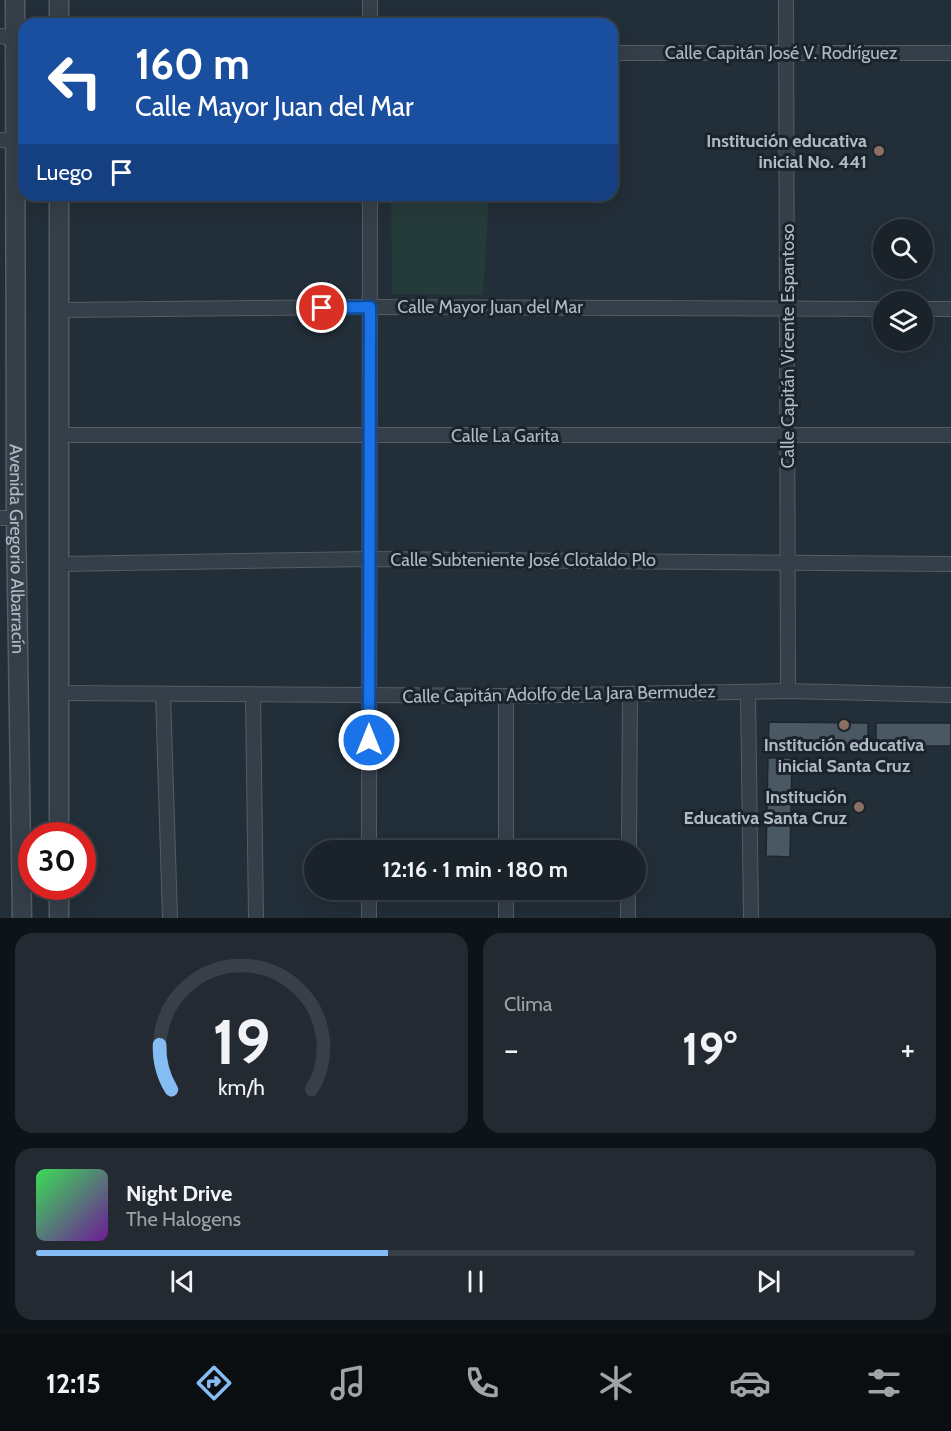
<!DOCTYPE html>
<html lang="es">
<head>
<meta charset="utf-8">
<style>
	body { margin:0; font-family:Cabin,sans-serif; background:#232a32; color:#f1f3f6; height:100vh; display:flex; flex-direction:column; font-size:22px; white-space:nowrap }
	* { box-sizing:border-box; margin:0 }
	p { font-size:20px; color:#9fa4a8 }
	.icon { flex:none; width:33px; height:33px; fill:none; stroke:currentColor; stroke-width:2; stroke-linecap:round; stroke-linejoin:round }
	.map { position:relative; height:918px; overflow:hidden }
	.sheet { display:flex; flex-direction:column; gap:15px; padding:15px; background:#0e1317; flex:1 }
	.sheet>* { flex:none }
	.guide { position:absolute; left:18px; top:18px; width:600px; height:183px; border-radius:18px; box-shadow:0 6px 24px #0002,0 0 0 2px #383f47; background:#1a4fa0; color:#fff; overflow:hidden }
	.buttons { position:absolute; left:873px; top:219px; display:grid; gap:12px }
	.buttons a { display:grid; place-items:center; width:60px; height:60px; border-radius:50%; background:#1a222a; box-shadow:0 6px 24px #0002,0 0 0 2px #383f47; font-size:30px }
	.speed { position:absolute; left:18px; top:822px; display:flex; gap:12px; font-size:30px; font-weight:700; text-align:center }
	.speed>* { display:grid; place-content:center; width:78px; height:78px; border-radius:50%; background:#1a222a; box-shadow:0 6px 24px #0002,0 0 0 2px #383f47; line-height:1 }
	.speed .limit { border:9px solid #d22; background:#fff; color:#111 }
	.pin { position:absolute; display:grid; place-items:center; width:51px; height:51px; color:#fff; margin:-26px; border:3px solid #fff; border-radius:50%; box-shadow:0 2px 6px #0007 }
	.me { position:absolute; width:66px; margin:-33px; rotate:0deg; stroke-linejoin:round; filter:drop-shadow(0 0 4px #0008) }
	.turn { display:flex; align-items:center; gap:21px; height:126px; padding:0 18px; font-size:27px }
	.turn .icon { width:78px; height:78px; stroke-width:2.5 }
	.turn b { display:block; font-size:42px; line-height:51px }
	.then { display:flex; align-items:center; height:57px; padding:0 18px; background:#0003; gap:12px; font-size:22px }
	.big { font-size:45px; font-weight:800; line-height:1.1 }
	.sheet .tile { flex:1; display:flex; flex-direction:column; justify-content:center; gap:9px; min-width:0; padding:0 21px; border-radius:18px; background:#232a32 }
	.sheet .dial { align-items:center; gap:0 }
	.dial svg { height:156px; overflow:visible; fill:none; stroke:#383f47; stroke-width:7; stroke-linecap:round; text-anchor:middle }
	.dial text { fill:#f1f3f6; stroke:none }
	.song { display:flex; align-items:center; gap:18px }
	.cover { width:72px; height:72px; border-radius:9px; background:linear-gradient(135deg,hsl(130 70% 55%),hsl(280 70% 35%)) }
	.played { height:6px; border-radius:3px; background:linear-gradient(90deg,#86bcf4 40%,#383f47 40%) }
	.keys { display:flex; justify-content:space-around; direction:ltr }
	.heat { display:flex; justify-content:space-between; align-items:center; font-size:33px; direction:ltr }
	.sheet .tiles { flex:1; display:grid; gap:15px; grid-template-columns:1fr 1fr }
	.tile:last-child { grid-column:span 2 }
	.trip { position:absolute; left:304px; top:840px; width:342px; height:60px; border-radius:30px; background:#1a222a; box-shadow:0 6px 24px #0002,0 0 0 2px #383f47; font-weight:800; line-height:60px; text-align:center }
	.tab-bar { display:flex; height:96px; justify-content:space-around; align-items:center; background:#0a0e11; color:#9fa4a8 }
	.tab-bar .icon { width:42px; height:42px }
	.tab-bar .on { color:#86bcf4 }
	.tab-bar b { font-size:27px; color:#f1f3f6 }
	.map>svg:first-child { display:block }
	.green { fill:#253b3a }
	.building { fill:#4a5864; stroke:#1d262f; stroke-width:1.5 }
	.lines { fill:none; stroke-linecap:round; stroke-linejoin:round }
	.minor-casing { stroke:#535d66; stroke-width:16 }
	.tertiary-casing { stroke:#535d66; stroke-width:21 }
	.minor { stroke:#353f49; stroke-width:14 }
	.tertiary { stroke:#353f49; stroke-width:18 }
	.route-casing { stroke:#114b97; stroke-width:15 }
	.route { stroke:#1a73e8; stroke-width:10 }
	.education-dot { fill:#8d6e63; stroke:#1b242d; stroke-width:2 }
	.labels { text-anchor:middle; stroke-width:6; stroke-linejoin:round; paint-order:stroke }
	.street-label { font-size:18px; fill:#b0bac5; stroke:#1b242d }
	.poi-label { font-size:18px; font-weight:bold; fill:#b0bac5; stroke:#1b242d; text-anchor:end }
</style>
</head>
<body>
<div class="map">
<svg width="951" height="918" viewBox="0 0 951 918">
	<rect width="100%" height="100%" fill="#222e38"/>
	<path class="green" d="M391,195H489L483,295L392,294Z"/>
	<g class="building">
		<path d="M769,722L868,723V745H768Z"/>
		<rect x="876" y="723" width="75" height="23"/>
		<path d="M768,758H792L790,857L766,856Z"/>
	</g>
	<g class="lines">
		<g class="minor-casing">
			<g id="minor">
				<path d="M370,0V24"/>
				<path d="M786,0L788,691"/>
				<path d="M0,36L24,40"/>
				<path d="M612,53H951"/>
				<path d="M0,140L14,141"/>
				<path d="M922,309H951"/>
				<path d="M60,310L370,307L884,309"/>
				<path d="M59,435H951"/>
				<path d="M0,518H16"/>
				<path d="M59,564L369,559L951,564"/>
				<path d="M748,692L751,918"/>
				<path d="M59,693L506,696L788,691L951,695"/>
				<path d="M163,694L170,918"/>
				<path d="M253,695L256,918"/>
				<path d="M369,850L370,195"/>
				<path d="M506,850V696"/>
				<path d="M629,850L630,694"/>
				<path d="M369,918V890"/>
				<path d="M506,918V890"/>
				<path d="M628,918V890"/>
			</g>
		</g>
		<g class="tertiary-casing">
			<g id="tertiary">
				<path id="s1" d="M15,0L16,518L22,918"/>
				<path d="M59,0V24"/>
				<path d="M59,836V195"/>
				<path d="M59,918V886"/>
			</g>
		</g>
		<use href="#minor" class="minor"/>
		<use href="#tertiary" class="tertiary"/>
	</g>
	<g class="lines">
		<g class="route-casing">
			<path id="route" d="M322,308L370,307L369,740"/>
		</g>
		<use href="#route" class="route"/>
	</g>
	<g class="education-dot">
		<circle cx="879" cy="151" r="6"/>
		<circle cx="844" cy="725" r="6"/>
		<circle cx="859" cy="807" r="6"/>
	</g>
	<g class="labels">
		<g class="street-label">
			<text x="781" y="59">Calle Capitán José V. Rodríguez</text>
			<text x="490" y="313">Calle Mayor Juan del Mar</text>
			<text transform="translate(788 346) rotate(-90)" y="6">Calle Capitán Vicente Espantoso</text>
			<text x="505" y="442">Calle La Garita</text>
			<text dy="6" stroke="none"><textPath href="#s1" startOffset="549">Avenida Gregorio Albarracín</textPath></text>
			<text x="523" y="566">Calle Subteniente José Clotaldo Plo</text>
			<text transform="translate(559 694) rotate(-1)" y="6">Calle Capitán Adolfo de La Jara Bermudez</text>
		</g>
		<g class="poi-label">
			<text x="867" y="147">Institución educativa<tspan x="867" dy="21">inicial No. 441</tspan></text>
			<text x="844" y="751" text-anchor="middle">Institución educativa<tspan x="844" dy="21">inicial Santa Cruz</tspan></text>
			<text x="847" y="803">Institución<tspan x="847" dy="21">Educativa Santa Cruz</tspan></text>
		</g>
	</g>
</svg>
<div class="buttons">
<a><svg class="icon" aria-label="search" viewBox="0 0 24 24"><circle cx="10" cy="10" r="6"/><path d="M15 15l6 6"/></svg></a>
<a><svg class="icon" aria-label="layers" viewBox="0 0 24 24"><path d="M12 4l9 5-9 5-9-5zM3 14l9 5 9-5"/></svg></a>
</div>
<div class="speed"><div class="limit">30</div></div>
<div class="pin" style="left:322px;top:308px;background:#d93025"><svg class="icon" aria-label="arrive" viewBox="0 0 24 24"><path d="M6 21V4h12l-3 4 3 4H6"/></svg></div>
<svg class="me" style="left:369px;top:740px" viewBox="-20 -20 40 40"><circle r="17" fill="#1a73e8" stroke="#fff" stroke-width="3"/><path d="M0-11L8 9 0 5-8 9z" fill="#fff"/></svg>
<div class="trip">12:16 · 1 min · 180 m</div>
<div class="guide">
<div class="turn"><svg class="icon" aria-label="left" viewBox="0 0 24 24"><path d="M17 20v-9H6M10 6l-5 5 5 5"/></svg><div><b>160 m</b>Calle Mayor Juan del Mar</div></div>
<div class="then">Luego<svg class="icon" aria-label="arrive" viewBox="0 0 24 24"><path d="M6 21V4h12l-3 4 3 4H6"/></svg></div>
</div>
</div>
<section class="sheet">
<div class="tiles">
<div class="tile dial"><svg viewBox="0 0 100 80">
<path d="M14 69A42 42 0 1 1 86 69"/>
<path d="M14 69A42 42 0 0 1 8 46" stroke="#86bcf4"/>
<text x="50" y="56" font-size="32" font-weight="700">19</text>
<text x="50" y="72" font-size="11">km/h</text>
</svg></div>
<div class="tile"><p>Clima</p>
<div class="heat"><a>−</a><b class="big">19°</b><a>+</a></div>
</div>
<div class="tile">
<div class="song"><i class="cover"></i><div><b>Night Drive</b><p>The Halogens</p></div></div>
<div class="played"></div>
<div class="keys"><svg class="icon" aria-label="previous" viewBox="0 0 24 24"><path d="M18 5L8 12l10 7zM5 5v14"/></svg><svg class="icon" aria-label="pause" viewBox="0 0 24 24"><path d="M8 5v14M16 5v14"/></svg><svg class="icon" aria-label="next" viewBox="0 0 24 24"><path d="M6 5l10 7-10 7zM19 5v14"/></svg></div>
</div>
</div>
</section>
<nav class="tab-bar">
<b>12:15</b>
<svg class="icon on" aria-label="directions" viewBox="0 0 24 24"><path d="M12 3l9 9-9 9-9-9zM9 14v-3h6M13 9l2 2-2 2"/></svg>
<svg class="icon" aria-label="music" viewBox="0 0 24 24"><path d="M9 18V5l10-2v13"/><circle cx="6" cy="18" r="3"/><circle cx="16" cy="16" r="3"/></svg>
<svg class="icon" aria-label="phone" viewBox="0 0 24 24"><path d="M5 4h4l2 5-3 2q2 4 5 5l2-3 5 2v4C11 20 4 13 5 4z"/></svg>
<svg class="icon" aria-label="climate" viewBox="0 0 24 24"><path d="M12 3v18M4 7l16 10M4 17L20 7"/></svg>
<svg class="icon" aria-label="car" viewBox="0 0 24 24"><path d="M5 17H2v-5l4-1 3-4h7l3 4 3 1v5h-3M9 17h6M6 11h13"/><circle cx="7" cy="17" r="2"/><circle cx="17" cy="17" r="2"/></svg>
<svg class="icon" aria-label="filters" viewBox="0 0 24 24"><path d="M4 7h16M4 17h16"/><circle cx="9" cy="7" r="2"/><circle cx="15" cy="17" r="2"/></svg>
</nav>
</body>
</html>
